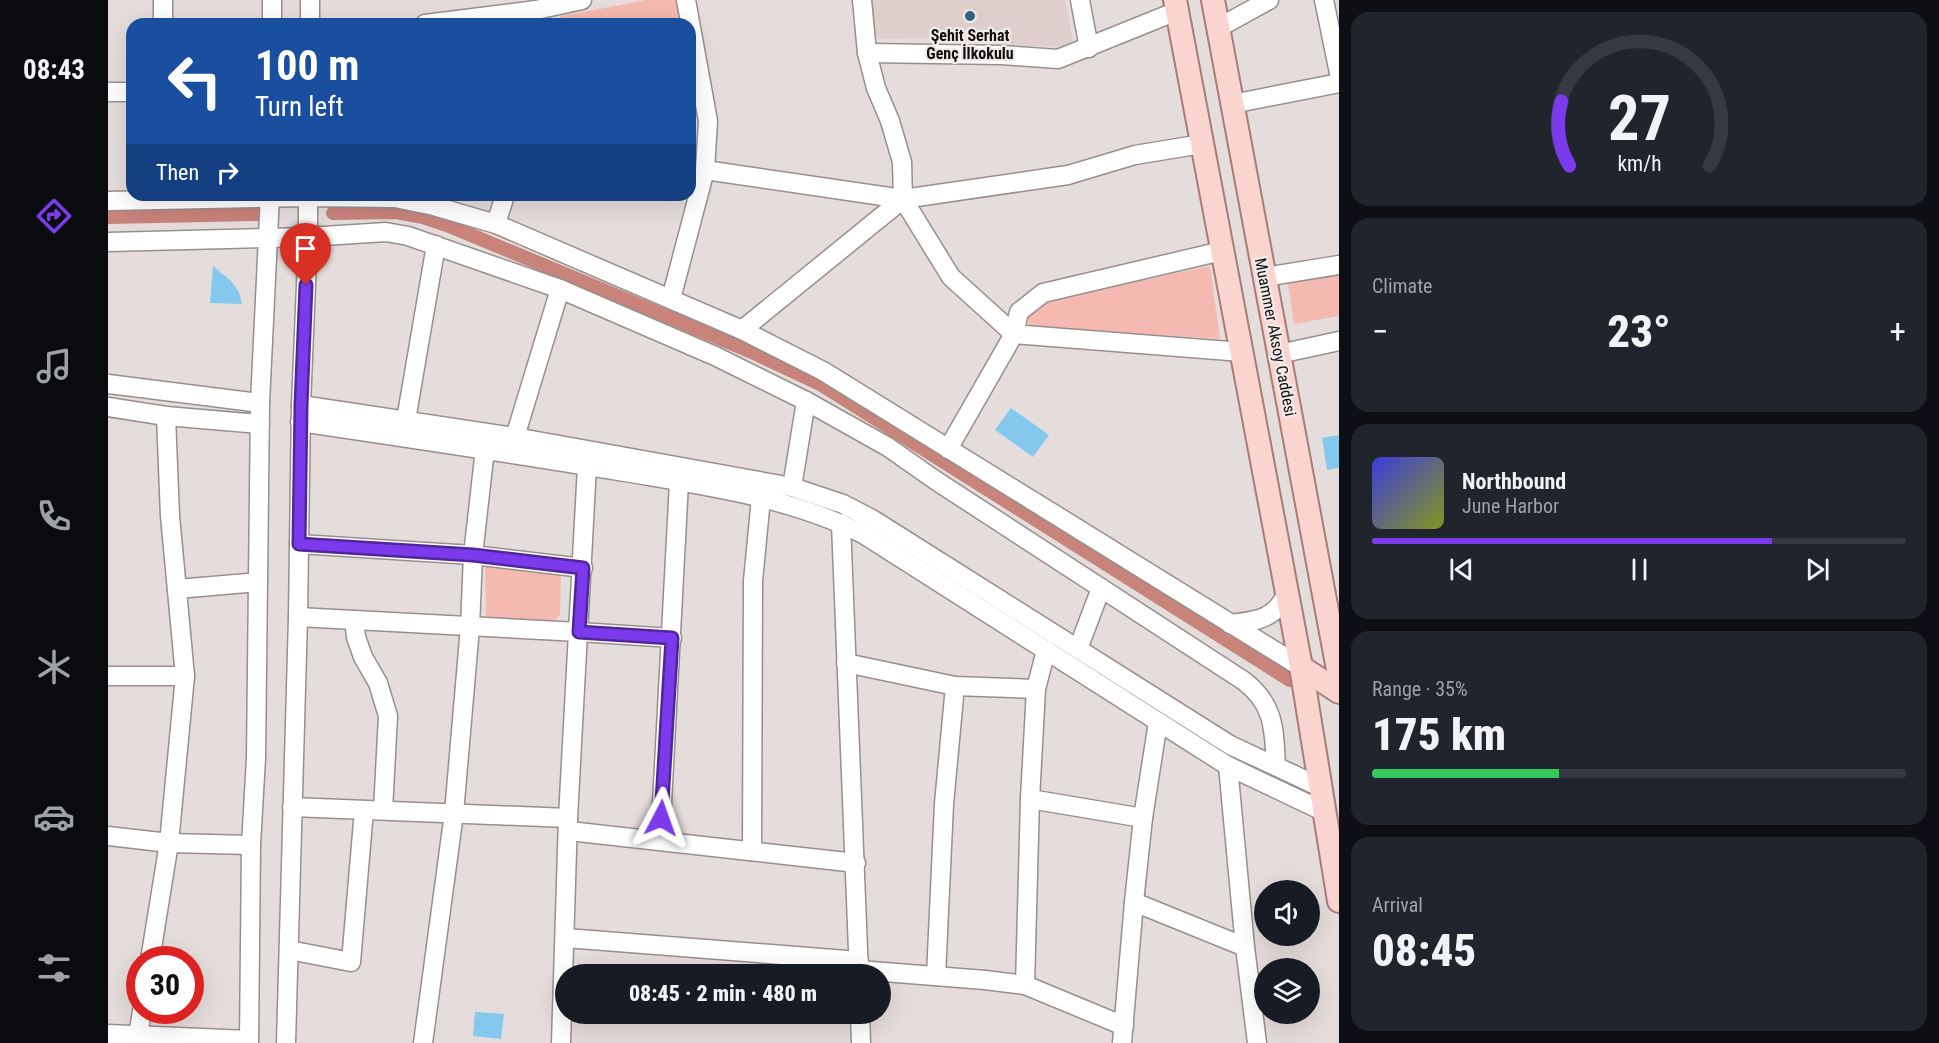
<!DOCTYPE html>
<html lang="en">
<head>
<meta charset="utf-8">
<style>
	body { margin:0; font-family:"Roboto Condensed",sans-serif; background:#20242c; color:#f1f3f6; height:100vh; display:flex; flex-direction:column; font-size:22px; white-space:nowrap }
	* { box-sizing:border-box; margin:0 }
	p { font-size:20px; color:#9ea1a6 }
	.icon { flex:none; width:33px; height:33px; fill:none; stroke:currentColor; stroke-width:2; stroke-linecap:round; stroke-linejoin:round }
	.map { position:relative; flex:1; overflow:hidden }
	.details { display:flex; flex-direction:column; gap:12px; padding:12px; background:#0d0f14; width:600px }
	.details>* { flex:none }
	.guide { position:absolute; left:18px; top:18px; width:570px; height:183px; border-radius:18px; box-shadow:0 6px 24px #0002; background:#1a4fa0; color:#fff; overflow:hidden }
	.fabs { position:absolute; left:1146px; top:880px; display:grid; gap:12px }
	.fabs a { display:grid; place-items:center; width:66px; height:66px; border-radius:50%; background:#171b24; box-shadow:0 6px 24px #0002; font-size:30px }
	.speed { position:absolute; left:18px; top:946px; display:flex; gap:12px; font-size:30px; font-weight:700; text-align:center }
	.speed>* { display:grid; place-content:center; width:78px; height:78px; border-radius:50%; background:#171b24; box-shadow:0 6px 24px #0002; line-height:1 }
	.speed .limit { border:9px solid #d22; background:#fff; color:#111 }
	.pin { position:absolute; display:grid; place-items:center; width:51px; height:51px; color:#fff; margin:-62px -26px; border-radius:50% 50% 50% 0; rotate:-45deg; box-shadow:0 0 6px #0007 }
	.pin .icon { rotate:45deg }
	.me { position:absolute; width:66px; margin:-33px; rotate:4deg; stroke-linejoin:round; filter:drop-shadow(0 0 4px #0008) }
	.turn { display:flex; align-items:center; gap:21px; height:126px; padding:0 30px; font-size:27px }
	.turn .icon { width:78px; height:78px; stroke-width:2.5 }
	.turn b { display:block; font-size:42px; line-height:51px }
	.then { display:flex; align-items:center; height:57px; padding:0 30px; background:#0003; gap:12px; font-size:22px }
	.big { font-size:45px; font-weight:800; line-height:1.1 }
	.details .card { flex:1; display:flex; flex-direction:column; justify-content:center; gap:9px; min-width:0; padding:0 21px; border-radius:18px; background:#20242c }
	.details .dial { align-items:center; gap:0 }
	.dial svg { height:156px; overflow:visible; fill:none; stroke:#363941; stroke-width:7; stroke-linecap:round; text-anchor:middle }
	.dial text { fill:#f1f3f6; stroke:none }
	.song { display:flex; align-items:center; gap:18px }
	.cover { width:72px; height:72px; border-radius:9px; background:linear-gradient(135deg,hsl(240 70% 55%),hsl(70 70% 35%)) }
	.played { height:6px; border-radius:3px; background:linear-gradient(90deg,#7c3aed 75%,#363941 75%) }
	.keys { display:flex; justify-content:space-around; direction:ltr }
	.heat { display:flex; justify-content:space-between; align-items:center; font-size:33px; direction:ltr }
	.charge { height:9px; border-radius:4px; background:linear-gradient(90deg,#34c759 35%,#363941 0) }
	.trip { position:absolute; left:447px; top:964px; width:336px; height:60px; border-radius:30px; background:#171b24; box-shadow:0 6px 24px #0002; font-weight:800; line-height:60px; text-align:center }
	main { display:flex; flex:1; min-height:0 }
	.tab-bar { display:flex; flex-direction:column; width:108px; justify-content:space-around; align-items:center; background:#090b0e; color:#9ea1a6 }
	.tab-bar .icon { width:42px; height:42px }
	.tab-bar .selected { color:#7c3aed }
	.tab-bar b { font-size:27px; color:#f1f3f6 }
	.map>svg:first-child { display:block }
	.built { fill:#dfcfcc }
	.green { fill:#f5b9b1 }
	.lines { fill:none; stroke-linecap:round; stroke-linejoin:round }
	.canal { stroke:#c8837b; stroke-width:14 }
	.building { fill:#84c9ed }
	.minor-casing { stroke:#978f8e; stroke-width:21 }
	.major-casing { stroke:#a67c77; stroke-width:26 }
	.minor { stroke:#fff; stroke-width:18 }
	.major { stroke:#fad4cf; stroke-width:22 }
	.route-casing { stroke:#51269a; stroke-width:15 }
	.route { stroke:#7c3aed; stroke-width:10 }
	.poi-dot { fill:#2e647f; stroke:#f2eae9; stroke-width:2 }
	.labels { text-anchor:middle; stroke-width:4.5; stroke-linejoin:round; paint-order:stroke }
	.poi-label { font-size:16px; font-weight:bold; fill:#110f0e; stroke:#f2eae9 }
	.street-label { font-size:16px; fill:#110f0e; stroke:#f2eae9 }
</style>
</head>
<body>
<main>
<nav class="tab-bar">
<b>08:43</b>
<svg class="icon selected" aria-label="directions" viewBox="0 0 24 24"><path d="M12 3l9 9-9 9-9-9zM9 14v-3h6M13 9l2 2-2 2"/></svg>
<svg class="icon" aria-label="music" viewBox="0 0 24 24"><path d="M9 18V5l10-2v13"/><circle cx="6" cy="18" r="3"/><circle cx="16" cy="16" r="3"/></svg>
<svg class="icon" aria-label="phone" viewBox="0 0 24 24"><path d="M5 4h4l2 5-3 2q2 4 5 5l2-3 5 2v4C11 20 4 13 5 4z"/></svg>
<svg class="icon" aria-label="climate" viewBox="0 0 24 24"><path d="M12 3v18M4 7l16 10M4 17L20 7"/></svg>
<svg class="icon" aria-label="car" viewBox="0 0 24 24"><path d="M5 17H2v-5l4-1 3-4h7l3 4 3 1v5h-3M9 17h6M6 11h13"/><circle cx="7" cy="17" r="2"/><circle cx="17" cy="17" r="2"/></svg>
<svg class="icon" aria-label="filters" viewBox="0 0 24 24"><path d="M4 7h16M4 17h16"/><circle cx="9" cy="7" r="2"/><circle cx="15" cy="17" r="2"/></svg>
</nav>
<div class="map">
<svg width="1231" height="1043" viewBox="0 0 1231 1043">
	<rect width="100%" height="100%" fill="#e5dddc"/>
	<path class="built" d="M763,0H957L965,41L952,47L903,45L900,34L844,31L829,38L769,39L764,34Z"/>
	<g class="green">
		<path d="M539,0H568L573,24H444L454,16Z"/>
		<path d="M1102,266L1112,339L921,327L920,316L930,303Z"/>
		<path d="M1231,275V316L1186,324L1180,284Z"/>
		<path d="M377,563L453,572L452,615L445,622L378,618Z"/>
	</g>
	<g class="lines">
		<g class="canal">
			<path d="M225,213L288,212L315,217L339,225L644,352L714,385L1182,680"/>
			<path d="M0,217L151,214"/>
		</g>
	</g>
	<g class="building">
		<path d="M105,266L122,280L131,292L134,304L102,303Z"/>
		<path d="M903,408L941,435L925,457L887,430Z"/>
		<path d="M1231,435V468L1219,470L1214,438Z"/>
		<path d="M367,1012L396,1014L393,1039L365,1036Z"/>
	</g>
	<g class="lines">
		<g class="minor-casing">
			<g id="minor">
				<path d="M164,0V24"/>
				<path d="M754,0L759,53L768,88L782,121L794,162L795,199L843,277L906,334L911,312L935,293L1114,251"/>
				<path d="M972,0L981,48"/>
				<path d="M1216,0L1231,73"/>
				<path d="M55,24V0"/>
				<path d="M202,24V0"/>
				<path d="M317,24L428,10L474,0"/>
				<path d="M1110,28L1161,0"/>
				<path d="M759,53L894,55L950,59L1069,11"/>
				<path d="M0,92H24"/>
				<path d="M1124,104L1231,83"/>
				<path d="M597,170L795,199"/>
				<path d="M0,201L200,197L287,198L326,206L388,224L634,330L715,371L1193,667"/>
				<path d="M388,224L397,195"/>
				<path d="M0,242L200,237L278,232L300,236L452,289L607,356L698,401L780,447L827,480L1136,681C1167,705 1166,730 1168,766"/>
				<path d="M1157,277L1231,265"/>
				<path d="M563,299L597,170L600,121L578,0"/>
				<path d="M634,330L795,199L960,175L1027,155L1094,144"/>
				<path d="M1171,354L1231,341"/>
				<path d="M0,384L152,403"/>
				<path d="M193,405L407,437L684,487L735,504L764,519L1122,745L1212,787"/>
				<path d="M0,407L58,416L152,424"/>
				<path d="M298,420L328,245"/>
				<path d="M192,422C301,438 409,454 517,472C598,486 681,497 755,534L1120,766L1217,812"/>
				<path d="M407,437L452,289"/>
				<path d="M840,449L906,334L1134,352"/>
				<path d="M684,487L698,401"/>
				<path d="M733,523L751,975"/>
				<path d="M191,544L365,555L475,568"/>
				<path d="M69,589L150,582"/>
				<path d="M190,617L471,632L564,638"/>
				<path d="M246,620L248,637L255,657L270,683L280,716L275,810"/>
				<path d="M1122,624C1149,621 1168,619 1179,592"/>
				<path d="M970,649L993,588"/>
				<path d="M738,663L847,686L928,689"/>
				<path d="M0,676H77"/>
				<path d="M1120,766L1137,947L1149,1043"/>
				<path d="M922,799L1035,818"/>
				<path d="M184,807L460,818"/>
				<path d="M461,831L748,863"/>
				<path d="M0,836L61,843L143,845"/>
				<path d="M552,841L571,482"/>
				<path d="M644,851L645,581L653,498"/>
				<path d="M1026,902L1137,947"/>
				<path d="M458,938L751,961"/>
				<path d="M181,950L243,962L256,810"/>
				<path d="M42,960L61,843L77,676L62,516L58,416"/>
				<path d="M751,970L877,980L917,985L1016,1026"/>
				<path d="M828,976L836,804L847,686"/>
				<path d="M917,985L922,799L928,689L938,650"/>
				<path d="M752,1014L753,1043"/>
				<path d="M0,1034L141,1040"/>
				<path d="M30,1036L34,1011"/>
				<path d="M141,1043L143,845L148,758L152,403L162,195"/>
				<path d="M178,1043L190,617L193,405L200,237V195"/>
				<path d="M315,1043L346,813L362,627L365,555L377,449"/>
				<path d="M453,1043L460,818L479,466"/>
				<path d="M1014,1043L1026,902L1035,818L1050,722"/>
			</g>
		</g>
		<g class="major-casing">
			<g id="major">
				<path d="M1067,0L1193,667L1231,901"/>
				<path d="M1105,0L1231,675"/>
				<path d="M1193,667L1231,692"/>
			</g>
		</g>
		<use href="#minor" class="minor"/>
		<use href="#major" class="major"/>
	</g>
	<g class="lines">
		<g class="route-casing">
			<path id="route" d="M198,285L193,405L191,544L365,555L475,568L471,632L564,638L553,818"/>
		</g>
		<use href="#route" class="route"/>
	</g>
	<circle class="poi-dot" cx="862" cy="16" r="6"/>
	<g class="labels">
		<g class="poi-label">
			<text x="862" y="41">Şehit Serhat<tspan x="862" dy="18">Genç İlkokulu</tspan></text>
		</g>
		<g class="street-label">
			<text transform="translate(1168 337) rotate(79)" y="6">Muammer Aksoy Caddesi</text>
		</g>
	</g>
</svg>
<div class="fabs">
<a><svg class="icon" aria-label="sound" viewBox="0 0 24 24"><path d="M4 9h4l5-4v14l-5-4H4zM17 9q2 3 0 6"/></svg></a>
<a><svg class="icon" aria-label="layers" viewBox="0 0 24 24"><path d="M12 4l9 5-9 5-9-5zM3 14l9 5 9-5"/></svg></a>
</div>
<div class="speed"><div class="limit">30</div></div>
<div class="pin" style="left:198px;top:285px;background:#d93025"><svg class="icon" aria-label="arrive" viewBox="0 0 24 24"><path d="M6 21V4h12l-3 4 3 4H6"/></svg></div>
<svg class="me" style="left:553px;top:818px" viewBox="-20 -20 40 40"><path d="M0-17L14 15 0 8-14 15z" fill="#7c3aed" stroke="#fff" stroke-width="4"/></svg>
<div class="trip">08:45 · 2 min · 480 m</div>
<div class="guide">
<div class="turn"><svg class="icon" aria-label="left" viewBox="0 0 24 24"><path d="M17 20v-9H6M10 6l-5 5 5 5"/></svg><div><b>100 m</b>Turn left</div></div>
<div class="then">Then<svg class="icon" aria-label="right" viewBox="0 0 24 24"><path d="M7 20v-9h11M14 6l5 5-5 5"/></svg></div>
</div>
</div>
<section class="details">
<div class="card dial"><svg viewBox="0 0 100 80">
<path d="M14 69A42 42 0 1 1 86 69"/>
<path d="M14 69A42 42 0 0 1 10 36" stroke="#7c3aed"/>
<text x="50" y="56" font-size="32" font-weight="700">27</text>
<text x="50" y="72" font-size="11">km/h</text>
</svg></div>
<div class="card"><p>Climate</p>
<div class="heat"><a>−</a><b class="big">23°</b><a>+</a></div>
</div>
<div class="card">
<div class="song"><i class="cover"></i><div><b>Northbound</b><p>June Harbor</p></div></div>
<div class="played"></div>
<div class="keys"><svg class="icon" aria-label="previous" viewBox="0 0 24 24"><path d="M18 5L8 12l10 7zM5 5v14"/></svg><svg class="icon" aria-label="pause" viewBox="0 0 24 24"><path d="M8 5v14M16 5v14"/></svg><svg class="icon" aria-label="next" viewBox="0 0 24 24"><path d="M6 5l10 7-10 7zM19 5v14"/></svg></div>
</div>
<div class="card"><p>Range · 35%</p><b class="big">175 km</b><div class="charge"></div></div>
<div class="card"><p>Arrival</p><b class="big">08:45</b></div>
</section>
</main>
</body>
</html>
